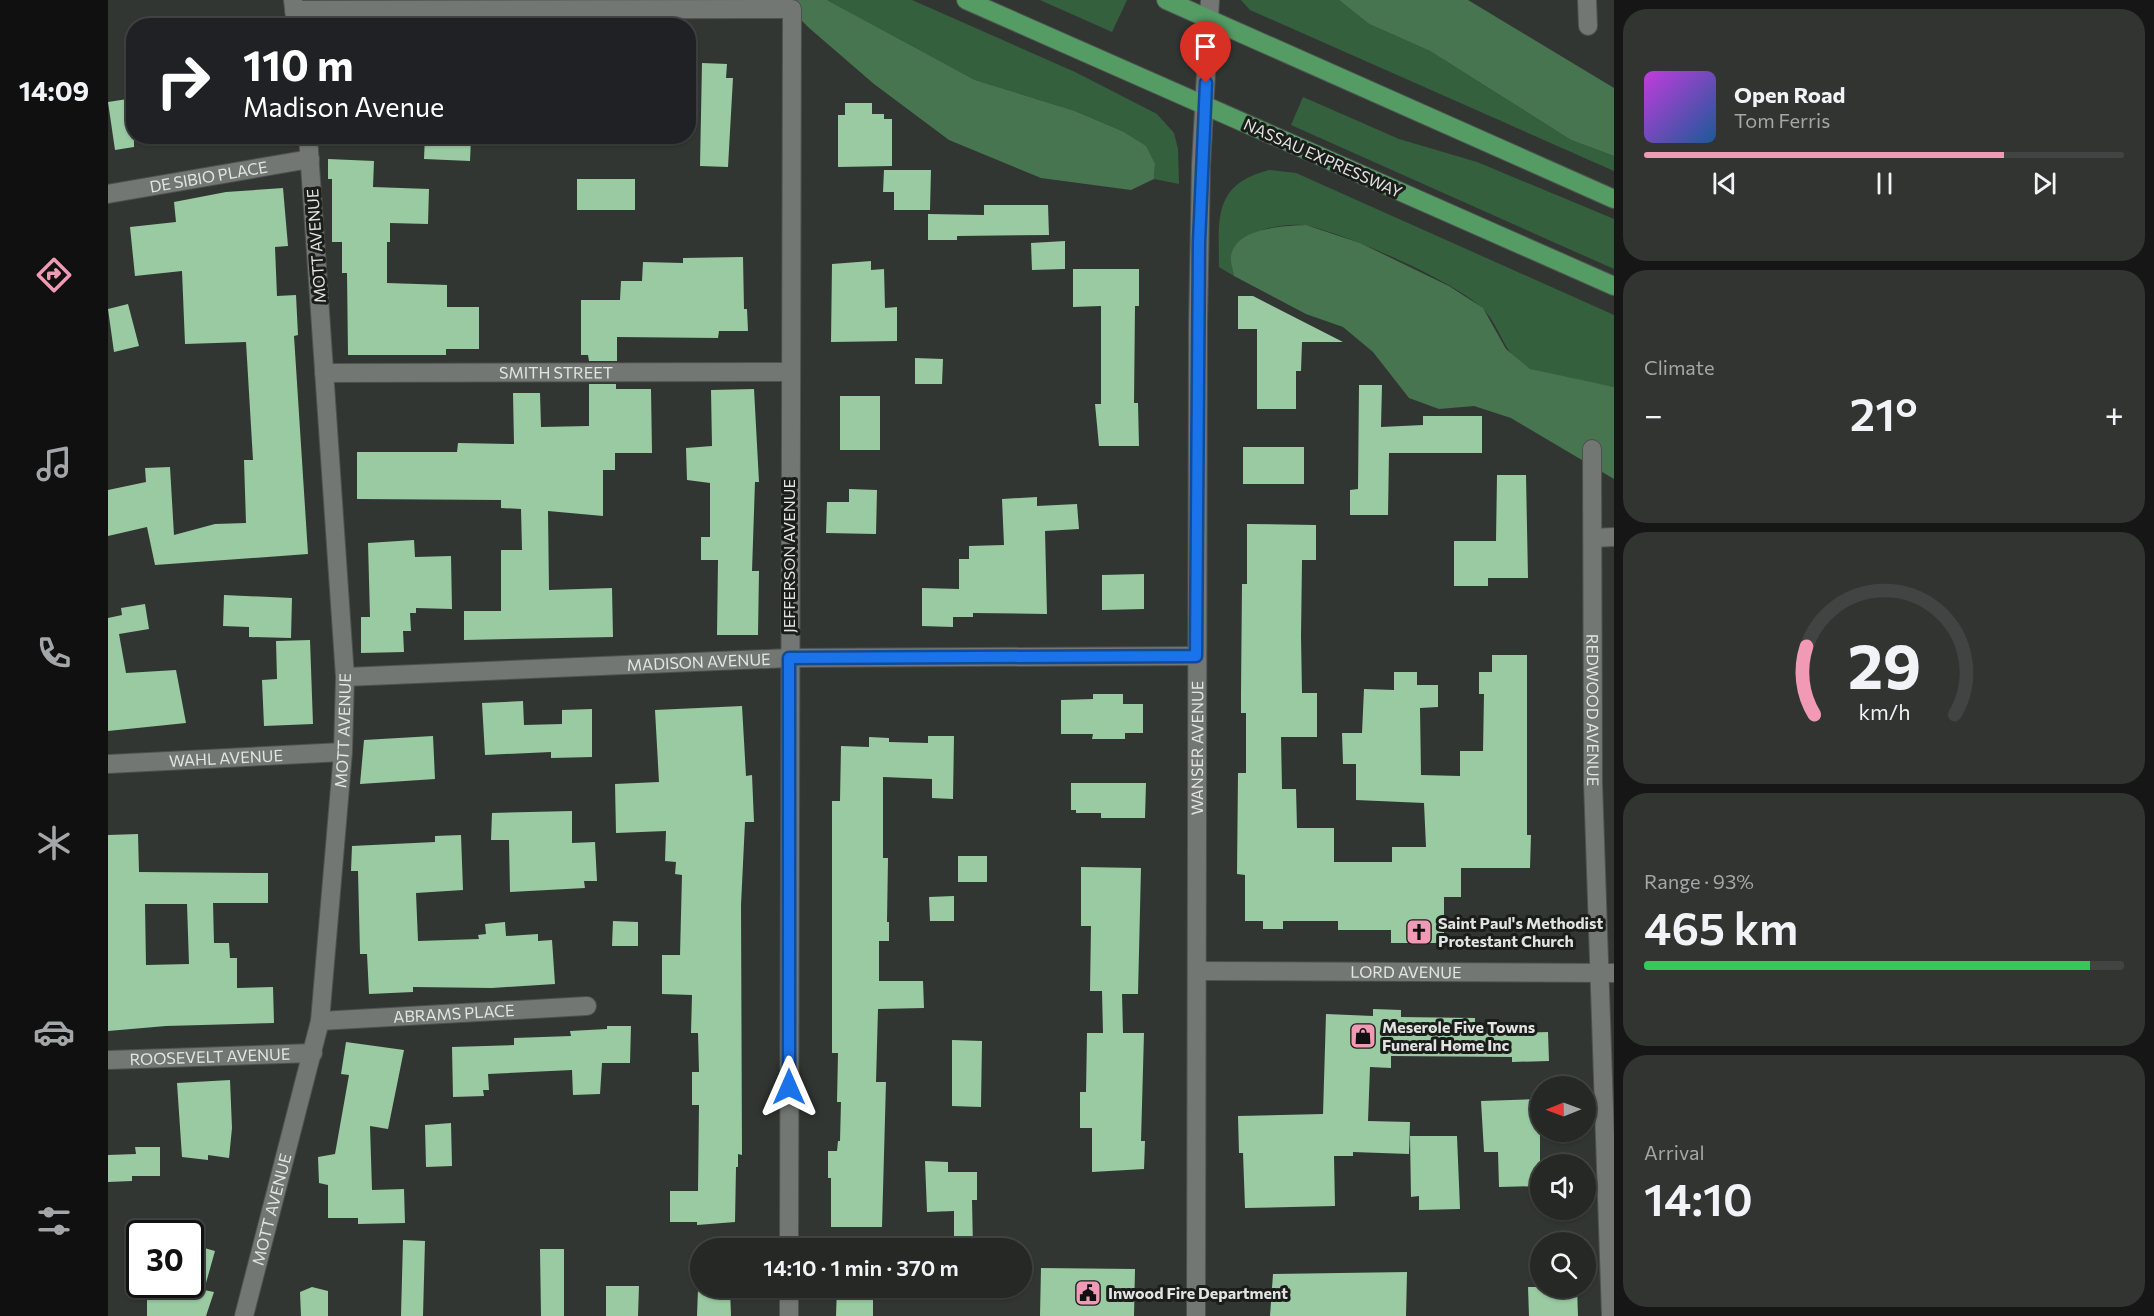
<!DOCTYPE html>
<html lang="en">
<head>
<meta charset="utf-8">
<style>
	body { margin:0; font-family:Commissioner,sans-serif; background:#323432; color:#f1f3f6; height:100vh; display:flex; flex-direction:column; font-size:22px; white-space:nowrap }
	* { box-sizing:border-box; margin:0 }
	p { font-size:20px; color:#a4a6a7 }
	.icon { flex:none; width:33px; height:33px; fill:none; stroke:currentColor; stroke-width:2; stroke-linecap:round; stroke-linejoin:round }
	.map { position:relative; flex:1; overflow:hidden }
	.drawer { display:flex; flex-direction:column; gap:9px; padding:9px; background:#151615; width:540px }
	.drawer>* { flex:none }
	.banner { position:absolute; left:18px; top:18px; width:570px; height:126px; border-radius:24px; box-shadow:0 2px 4px #0004,0 0 0 2px #424443; background:#202124; color:#fff; overflow:hidden }
	.needle { width:39px; rotate:269deg }
	.tools { position:absolute; left:1422px; top:1076px; display:grid; gap:12px }
	.tools a { display:grid; place-items:center; width:66px; height:66px; border-radius:50%; background:#262826; box-shadow:0 2px 4px #0004,0 0 0 2px #424443; font-size:30px }
	.speed { position:absolute; left:18px; top:1220px; display:flex; gap:12px; font-size:30px; font-weight:700; text-align:center }
	.speed>* { display:grid; place-content:center; width:78px; height:78px; border-radius:50%; background:#262826; box-shadow:0 2px 4px #0004,0 0 0 2px #424443; line-height:1 }
	.speed .limit { border:3px solid #111; border-radius:9px; background:#fff; color:#111 }
	.pin { position:absolute; display:grid; place-items:center; width:51px; height:51px; color:#fff; margin:-62px -26px; border-radius:50% 50% 50% 0; rotate:-45deg; box-shadow:0 0 6px #0007 }
	.pin .icon { rotate:45deg }
	.me { position:absolute; width:66px; margin:-33px; rotate:0deg; stroke-linejoin:round; filter:drop-shadow(0 0 4px #0008) }
	.turn { display:flex; align-items:center; gap:21px; height:126px; padding:0 18px; font-size:27px }
	.turn .icon { width:78px; height:78px; stroke-width:2.5 }
	.turn b { display:block; font-size:42px; line-height:51px }
	.big { font-size:45px; font-weight:600; line-height:1.1 }
	.drawer .card { flex:1; display:flex; flex-direction:column; justify-content:center; gap:9px; min-width:0; padding:0 21px; border-radius:24px; background:#323432 }
	.drawer .dial { align-items:center; gap:0 }
	.dial svg { height:156px; overflow:visible; fill:none; stroke:#424443; stroke-width:7; stroke-linecap:round; text-anchor:middle }
	.dial text { fill:#f1f3f6; stroke:none }
	.song { display:flex; align-items:center; gap:18px }
	.cover { width:72px; height:72px; border-radius:9px; background:linear-gradient(135deg,hsl(290 70% 55%),hsl(210 70% 35%)) }
	.played { height:6px; border-radius:3px; background:linear-gradient(90deg,#f09ab5 75%,#424443 75%) }
	.keys { display:flex; justify-content:space-around; direction:ltr }
	.heat { display:flex; justify-content:space-between; align-items:center; font-size:33px; direction:ltr }
	.charge { height:9px; border-radius:4px; background:linear-gradient(90deg,#34c759 93%,#424443 0) }
	.trip { position:absolute; left:582px; top:1238px; width:342px; height:60px; border-radius:30px; background:#262826; box-shadow:0 2px 4px #0004,0 0 0 2px #424443; font-weight:600; line-height:60px; text-align:center }
	main { display:flex; flex:1; min-height:0 }
	.tab-bar { display:flex; flex-direction:column; width:108px; justify-content:space-around; align-items:center; background:#0f100f; color:#a4a6a7 }
	.tab-bar .icon { width:42px; height:42px }
	.tab-bar .active { color:#f09ab5 }
	.tab-bar b { font-size:27px; color:#f1f3f6 }
	.map>svg:first-child { display:block }
	.green { fill:#35603e }
	.forest { fill:#477550 }
	.building { fill:#99caa1; fill-rule:evenodd }
	.lines { fill:none; stroke-linecap:round; stroke-linejoin:round }
	.minor-casing { stroke:#4e514f; stroke-width:20 }
	.tertiary-casing { stroke:#4e514f; stroke-width:20 }
	.trunk-casing { stroke:#4e514f; stroke-width:20 }
	.minor { stroke:#737773; stroke-width:18 }
	.tertiary { stroke:#737773; stroke-width:18 }
	.trunk { stroke:#549b64; stroke-width:18 }
	.route-casing { stroke:#114b97; stroke-width:15 }
	.route { stroke:#1a73e8; stroke-width:10 }
	.labels { text-anchor:middle; stroke-width:6; stroke-linejoin:round; paint-order:stroke }
	.street-label { font-size:16px; fill:#e1e4e2; stroke:#1b1d1b }
	.poi-label { font-size:16px; font-weight:bold; fill:#e1e4e2; stroke:#1b1d1b; text-anchor:start }
</style>
</head>
<body>
<main>
<nav class="tab-bar">
<b>14:09</b>
<svg class="icon active" aria-label="directions" viewBox="0 0 24 24"><path d="M12 3l9 9-9 9-9-9zM9 14v-3h6M13 9l2 2-2 2"/></svg>
<svg class="icon" aria-label="music" viewBox="0 0 24 24"><path d="M9 18V5l10-2v13"/><circle cx="6" cy="18" r="3"/><circle cx="16" cy="16" r="3"/></svg>
<svg class="icon" aria-label="phone" viewBox="0 0 24 24"><path d="M5 4h4l2 5-3 2q2 4 5 5l2-3 5 2v4C11 20 4 13 5 4z"/></svg>
<svg class="icon" aria-label="climate" viewBox="0 0 24 24"><path d="M12 3v18M4 7l16 10M4 17L20 7"/></svg>
<svg class="icon" aria-label="car" viewBox="0 0 24 24"><path d="M5 17H2v-5l4-1 3-4h7l3 4 3 1v5h-3M9 17h6M6 11h13"/><circle cx="7" cy="17" r="2"/><circle cx="17" cy="17" r="2"/></svg>
<svg class="icon" aria-label="filters" viewBox="0 0 24 24"><path d="M4 7h16M4 17h16"/><circle cx="9" cy="7" r="2"/><circle cx="15" cy="17" r="2"/></svg>
</nav>
<div class="map">
<svg width="1506" height="1316" viewBox="0 0 1506 1316">
	<rect width="100%" height="100%" fill="#323633"/>
	<g class="green">
		<path d="M719,0H804L967,72L1049,114L1066,133L1070,149L1071,184L1046,179L1047,164L1014,131L967,111L867,80Z"/>
		<path d="M932,0H1019L1004,32Z"/>
		<path d="M1133,0H1231L1261,24L1322,51L1463,140L1506,156V171L1142,10Z"/>
		<path d="M1195,97L1291,139L1369,162L1506,219V269L1183,125Z"/>
		<path d="M1161,170L1188,173L1506,315V387C1487,383 1435,376 1421,369C1394,354 1393,326 1374,308C1346,281 1240,235 1201,226C1180,221 1126,230 1124,258C1123,263 1125,270 1126,276L1111,267C1111,219 1104,185 1161,170Z"/>
	</g>
	<g class="forest">
		<path d="M674,0H719L867,80L967,111L1014,131L1038,146L1047,164L1046,179L1023,190L933,178L841,140L766,84L700,27Z"/>
		<path d="M1231,0H1360L1506,88V156L1463,140L1322,51L1261,24Z"/>
		<path d="M1198,225L1252,243L1341,286L1375,308L1398,349L1422,369L1506,387V479L1403,418L1366,406L1331,409L1301,398L1265,352L1235,327L1198,314L1126,276C1125,270 1122,262 1123,256C1128,227 1176,226 1198,225Z"/>
	</g>
	<g class="building">
		<path d="M594,63L619,64L618,78H625L620,167L592,166Z"/>
		<path d="M26,98V147L7,150L0,102Z"/>
		<path d="M737,103H764V114H776V119H784V166L730,167V115H737Z"/>
		<path d="M317,136L363,138L362,161L316,159Z"/>
		<path d="M220,159L266,161L265,187L321,189L320,224L282,223V242H279V283L339,285V307H371V349H338V355H240L239,273H234V242H224V179H220Z"/>
		<path d="M776,170H823L822,210H786V192H775Z"/>
		<rect x="469" y="179" width="58" height="31"/>
		<path d="M175,188L180,246L167,247L169,296L188,295L190,335L186,336L200,554L47,565L39,527L0,536V490L38,482L37,468L62,467L66,535L107,524L138,523L136,460H145L138,342L77,344L74,271L27,276L22,227L68,222L66,202L118,192Z"/>
		<path d="M876,205H940L941,235L849,236V240H820V214L876,215Z"/>
		<path d="M957,241V269L924,270L923,243Z"/>
		<path d="M635,257L636,309H639L640,331H611L610,338L509,337V361H481L480,355H473V300H512L513,281H534L535,262L575,263V258Z"/>
		<path d="M763,261V270L776,269L777,308L789,307V341L723,342L724,264Z"/>
		<path d="M965,269H1031V306H1027L1026,403H1030L1031,446H991L987,404H993V306L965,307Z"/>
		<path d="M1130,296H1145L1235,342H1194L1193,371H1188V409H1149V329H1130Z"/>
		<path d="M20,304L31,346L6,352L0,309Z"/>
		<path d="M807,358L835,359L834,384H807Z"/>
		<path d="M481,384H508V389H543L544,453H507V470H495V516L440,511L441,590L504,588L505,637L356,640V611H393V550H414L413,509L393,508V500L249,499V452H349L350,443L406,444L405,393H432L433,427L481,426Z"/>
		<path d="M1251,385H1274L1273,427L1315,425V416H1374V453H1281L1280,515H1242V490L1250,489Z"/>
		<path d="M646,389L651,482H647L644,571H651L650,635H609L610,560H593V537H602V483L579,480L578,448L604,446L603,390Z"/>
		<rect x="732" y="396" width="40" height="54"/>
		<rect x="1135" y="447" width="61" height="37"/>
		<path d="M1389,475H1418L1420,578H1380V586H1346V541H1388Z"/>
		<path d="M741,489L769,490L768,534L718,533L719,502H741Z"/>
		<path d="M929,497V506L969,504L971,529L937,531L939,614L865,613V617H845V627L814,626V588L851,589V559H861V546L896,545L894,499Z"/>
		<path d="M1139,524L1208,525V560H1194L1193,637L1194,693H1209V737H1173L1174,789H1188L1189,828H1226V862H1284V847H1318L1316,803L1248,800V764H1235L1234,733H1254L1256,689L1286,690V672H1309V685H1330V707L1312,708L1313,775L1352,776V751H1375L1376,694H1371V672H1384V655H1419V835H1423L1422,868H1353V897H1336V943H1283V930H1230V921H1175V929H1155V921H1137V875L1129,874L1130,773H1138V713H1133V693L1134,584H1139Z"/>
		<path d="M306,540L307,557L343,556L344,609L308,608V613H302L303,631H295L296,652L253,653V617H262L260,543Z"/>
		<path d="M1036,574V609L994,610V575Z"/>
		<path d="M116,595L184,598L183,638L141,637V627L115,626Z"/>
		<path d="M37,604L41,629L11,634L18,673L68,670L78,723L0,731V618L14,615L13,608Z"/>
		<path d="M202,640L205,724L156,726L154,680L169,679L168,641Z"/>
		<path d="M985,694H1015V704H1035V733H1017V739H984L985,734H953V700L985,699Z"/>
		<path d="M415,701L416,725L454,724V710L484,709V757L443,758V752L377,755L374,703Z"/>
		<path d="M634,706L638,776L644,775L646,822H637L633,905L634,1155L630,1154V1167H628L627,1222L589,1225V1222H562V1191H590L591,1105H584V1072H591L590,1033H583L584,995L554,994V955H572L574,875L567,874L568,862L557,861L558,831L508,833L507,784L551,782L547,710Z"/>
		<path d="M325,736L327,779L252,784L256,740Z"/>
		<path d="M820,736H846L845,799L824,798V779L775,777V858H780L779,922H781V941H771V981H815L816,1008L770,1009L768,1082H778L774,1227H723V1178H720V1151H729L730,1141H732L733,1102H729L730,1053H724V801H732L733,746L761,747V737L781,738V742L820,743Z"/>
		<path d="M963,783H1038L1037,818H993V813H968V810H963Z"/>
		<path d="M464,811V843L487,842L489,881H476L477,888L402,892L401,840H383L384,813Z"/>
		<path d="M30,834L31,872L160,873V903H105L106,943H121L122,958H129V988L165,987L166,1023L58,1026L0,1031V835ZM37,904H79L81,964L38,965Z"/>
		<path d="M353,835L355,890L308,893L310,941L371,939L370,935L378,934L377,924L397,922L398,936L430,934V941L444,940L447,984L384,988L305,987V992L261,994L259,954H252L250,871H243L244,846L327,842V836Z"/>
		<rect x="850" y="856" width="29" height="26"/>
		<path d="M973,867L1033,868L1030,994H1014L1015,1033H1036L1033,1141H1037L1036,1169L984,1172V1128H972V1092H978L979,1033H995L994,991H982L983,926H973Z"/>
		<path d="M846,896V921H822L821,897Z"/>
		<path d="M505,921L530,922V946H504Z"/>
		<path d="M1265,1009L1293,1010V1017L1367,1018V1034L1440,1032L1441,1061L1404,1062V1057L1283,1056V1068L1262,1067L1260,1121L1302,1122L1301,1154L1245,1152V1156H1226L1227,1206L1137,1208L1135,1153H1131L1130,1116L1215,1114L1218,1014L1265,1016Z"/>
		<path d="M499,1026H523L522,1063H494L492,1094L465,1095L464,1070L380,1074L381,1090H375L376,1096L345,1097L344,1047L406,1045V1038L463,1036L462,1031L499,1029Z"/>
		<path d="M844,1040L874,1041L873,1107L844,1106Z"/>
		<path d="M238,1042L296,1050L280,1129L262,1126L264,1190L296,1189L297,1223L250,1224V1218H220V1185L211,1183L210,1157L227,1154L241,1075L233,1074Z"/>
		<path d="M122,1080L124,1128L121,1158L100,1155V1160L74,1157L69,1083Z"/>
		<path d="M1432,1099V1186L1391,1187L1390,1152H1376L1373,1101Z"/>
		<path d="M343,1123L344,1166L318,1167L317,1125Z"/>
		<path d="M1302,1136H1349L1352,1209L1311,1210V1196L1303,1197Z"/>
		<path d="M27,1147H52V1176H24V1181L0,1182V1155L28,1154Z"/>
		<path d="M817,1161L840,1162V1172H869V1200H864L865,1248H846V1211L819,1212Z"/>
		<path d="M295,1240L317,1241L315,1316H293Z"/>
		<path d="M82,1244L107,1251L96,1290L106,1292L98,1316H39V1284L82,1289Z"/>
		<path d="M432,1249H456V1316H433Z"/>
		<path d="M933,1268L1027,1269L1026,1316H932Z"/>
		<path d="M1299,1272L1298,1316H1162L1165,1274Z"/>
		<path d="M498,1286H531L530,1316H498Z"/>
		<path d="M204,1287L220,1291V1316H193L192,1292Z"/>
		<path d="M729,1287H765V1316H728Z"/>
		<path d="M1420,1287H1469L1470,1316H1421Z"/>
		<path d="M590,1289H622L623,1316H589Z"/>
	</g>
	<g class="lines">
		<g class="minor-casing">
			<g id="minor">
				<path d="M1479,0L1480,26"/>
				<path d="M186,10L684,9L681,1248"/>
				<path id="s1" d="M0,194L202,159"/>
				<path id="s2" d="M216,373L681,372"/>
				<path id="s3" d="M1484,449L1485,782L1503,1316"/>
				<path d="M1485,538L1506,537"/>
				<path id="s4" d="M237,677L681,658L1088,656"/>
				<path id="s5" d="M1090,971L1506,973"/>
				<path id="s6" d="M212,1021L479,1006"/>
				<path id="s7" d="M0,1060L205,1053"/>
				<path d="M681,1316V1287"/>
				<path id="s8" d="M1088,1316L1090,324L1093,165L1102,0"/>
			</g>
		</g>
		<g class="tertiary-casing">
			<g id="tertiary">
				<path d="M185,0L188,26"/>
				<path id="s9" d="M0,764L235,752"/>
				<path id="s10" d="M136,1316L212,1021L235,752L237,677L200,136"/>
			</g>
		</g>
		<g class="trunk-casing">
			<g id="trunk">
				<path d="M858,0L1506,286"/>
				<path d="M1058,0L1506,199"/>
			</g>
		</g>
		<use href="#minor" class="minor"/>
		<use href="#tertiary" class="tertiary"/>
		<use href="#trunk" class="trunk"/>
	</g>
	<g class="lines">
		<g class="route-casing">
			<path id="route" d="M681,1087V658L1088,656L1091,242L1098,83"/>
		</g>
		<use href="#route" class="route"/>
	</g>
	<defs>
		<g id="church-square" transform="scale(1.35)"><rect x="-9" y="-9" width="18" height="18" rx="4" fill="#f09ab5" stroke="#1b1d1b"/><path d="M-1.2-6h2.4v3.5h3.3v2.4h-3.3V6h-2.4V-.1h-3.3v-2.4h3.3Z" fill="#111"/></g>
		<g id="shop-square" transform="scale(1.35)"><rect x="-9" y="-9" width="18" height="18" rx="4" fill="#f09ab5" stroke="#1b1d1b"/><path d="M-5-2.5h2.3a2.7 3.5 0 0 1 5.4 0H5L5.5 6h-11ZM-1.5-2.5h3a1.5 2.3 0 0 0-3 0Z" fill="#111"/></g>
		<g id="civic-square" transform="scale(1.35)"><rect x="-9" y="-9" width="18" height="18" rx="4" fill="#f09ab5" stroke="#1b1d1b"/><path d="M-.6-6.5H3V-4.5H.6V-3L4-1V1h2V6H-6V1h2V-1L-.6-3ZM-1.2 2.5V6h2.4V2.5Z" fill="#111"/></g>
	</defs>
	<g fill-rule="evenodd">
		<use href="#church-square" x="1311" y="932"/>
		<use href="#shop-square" x="1255" y="1036"/>
		<use href="#civic-square" x="980" y="1293"/>
	</g>
	<g class="labels">
		<g class="street-label">
			<text transform="translate(1215 158) rotate(24)" y="6">NASSAU EXPRESSWAY</text>
			<text dy="6" stroke="none"><textPath href="#s1" startOffset="102">DE SIBIO PLACE</textPath></text>
			<text transform="translate(208 246) rotate(-94)" y="6">MOTT AVENUE</text>
			<text dy="6" stroke="none"><textPath href="#s2" startOffset="232">SMITH STREET</textPath></text>
			<text transform="translate(681 556) rotate(-90)" y="6">JEFFERSON AVENUE</text>
			<text dy="6" stroke="none"><textPath href="#s4" startOffset="354">MADISON AVENUE</textPath></text>
			<text dy="6" stroke="none"><textPath href="#s3" startOffset="261">REDWOOD AVENUE</textPath></text>
			<text dy="6" stroke="none"><textPath href="#s10" startOffset="596">MOTT AVENUE</textPath></text>
			<text dy="6" stroke="none"><textPath href="#s8" startOffset="568">WANSER AVENUE</textPath></text>
			<text dy="6" stroke="none"><textPath href="#s9" startOffset="118">WAHL AVENUE</textPath></text>
			<text dy="6" stroke="none"><textPath href="#s5" startOffset="208">LORD AVENUE</textPath></text>
			<text dy="6" stroke="none"><textPath href="#s6" startOffset="134">ABRAMS PLACE</textPath></text>
			<text dy="6" stroke="none"><textPath href="#s7" startOffset="102">ROOSEVELT AVENUE</textPath></text>
			<text dy="6" stroke="none"><textPath href="#s10" startOffset="110">MOTT AVENUE</textPath></text>
		</g>
		<g class="poi-label">
			<text x="1330" y="929">Saint Paul's Methodist<tspan x="1330" dy="18">Protestant Church</tspan></text>
			<text x="1274" y="1033">Meserole Five Towns<tspan x="1274" dy="18">Funeral Home Inc</tspan></text>
			<text x="1000" y="1299">Inwood Fire Department</text>
		</g>
	</g>
</svg>
<div class="tools">
<a><svg class="needle" viewBox="-14 -14 28 28"><path d="M0-13l5 13h-10z" fill="#e53935"/><path d="M0 13l5-13h-10z" fill="#a4a6a7"/></svg></a>
<a><svg class="icon" aria-label="sound" viewBox="0 0 24 24"><path d="M4 9h4l5-4v14l-5-4H4zM17 9q2 3 0 6"/></svg></a>
<a><svg class="icon" aria-label="search" viewBox="0 0 24 24"><circle cx="10" cy="10" r="6"/><path d="M15 15l6 6"/></svg></a>
</div>
<div class="speed"><div class="limit">30</div></div>
<div class="pin" style="left:1098px;top:83px;background:#d93025"><svg class="icon" aria-label="arrive" viewBox="0 0 24 24"><path d="M6 21V4h12l-3 4 3 4H6"/></svg></div>
<svg class="me" style="left:681px;top:1087px" viewBox="-20 -20 40 40"><path d="M0-17L14 15 0 8-14 15z" fill="#1a73e8" stroke="#fff" stroke-width="4"/></svg>
<div class="trip">14:10 · 1 min · 370 m</div>
<div class="banner">
<div class="turn"><svg class="icon" aria-label="right" viewBox="0 0 24 24"><path d="M7 20v-9h11M14 6l5 5-5 5"/></svg><div><b>110 m</b>Madison Avenue</div></div>
</div>
</div>
<section class="drawer">
<div class="card">
<div class="song"><i class="cover"></i><div><b>Open Road</b><p>Tom Ferris</p></div></div>
<div class="played"></div>
<div class="keys"><svg class="icon" aria-label="previous" viewBox="0 0 24 24"><path d="M18 5L8 12l10 7zM5 5v14"/></svg><svg class="icon" aria-label="pause" viewBox="0 0 24 24"><path d="M8 5v14M16 5v14"/></svg><svg class="icon" aria-label="next" viewBox="0 0 24 24"><path d="M6 5l10 7-10 7zM19 5v14"/></svg></div>
</div>
<div class="card"><p>Climate</p>
<div class="heat"><a>−</a><b class="big">21°</b><a>+</a></div>
</div>
<div class="card dial"><svg viewBox="0 0 100 80">
<path d="M14 69A42 42 0 1 1 86 69"/>
<path d="M14 69A42 42 0 0 1 10 34" stroke="#f09ab5"/>
<text x="50" y="56" font-size="32" font-weight="700">29</text>
<text x="50" y="72" font-size="11">km/h</text>
</svg></div>
<div class="card"><p>Range · 93%</p><b class="big">465 km</b><div class="charge"></div></div>
<div class="card"><p>Arrival</p><b class="big">14:10</b></div>
</section>
</main>
</body>
</html>
